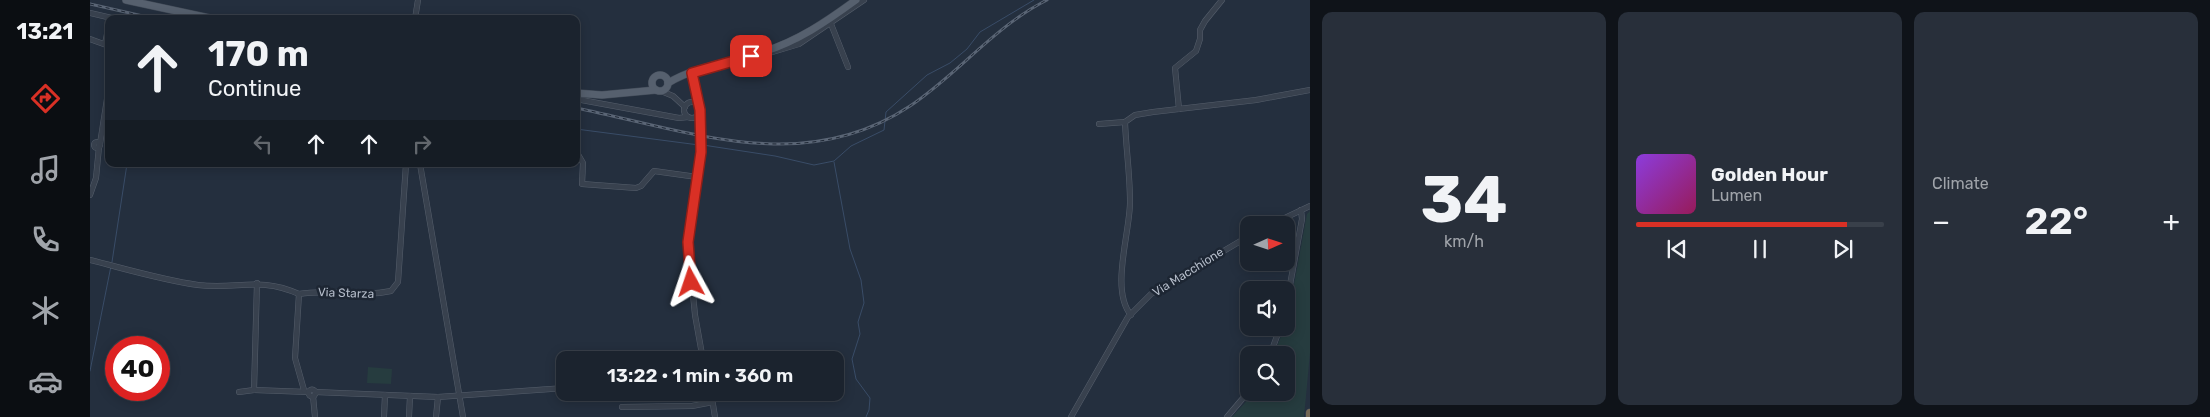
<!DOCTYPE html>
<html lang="en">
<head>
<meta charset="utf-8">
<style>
	body { margin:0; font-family:Rubik,sans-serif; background:#282f3a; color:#f1f3f6; height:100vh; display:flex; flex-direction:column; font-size:19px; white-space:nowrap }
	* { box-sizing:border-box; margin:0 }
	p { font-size:16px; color:#a0a4aa }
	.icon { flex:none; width:28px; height:28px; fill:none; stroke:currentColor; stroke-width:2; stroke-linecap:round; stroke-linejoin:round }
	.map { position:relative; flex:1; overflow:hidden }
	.side { display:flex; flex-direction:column; gap:12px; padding:12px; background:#0f1319; width:900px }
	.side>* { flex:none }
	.hud { position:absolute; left:15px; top:15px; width:475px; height:152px; border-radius:10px; box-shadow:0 2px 12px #0003,0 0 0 1px #39404a; background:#1b232e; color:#f1f3f6; overflow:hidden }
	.needle { width:32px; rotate:87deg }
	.buttons { position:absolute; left:1150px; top:216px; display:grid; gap:10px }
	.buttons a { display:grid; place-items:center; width:55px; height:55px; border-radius:10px; background:#1b232e; box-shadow:0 2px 12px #0003,0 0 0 1px #39404a; font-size:25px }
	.speed { position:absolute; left:15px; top:336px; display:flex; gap:10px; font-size:25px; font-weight:700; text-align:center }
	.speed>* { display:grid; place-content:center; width:65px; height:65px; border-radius:50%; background:#1b232e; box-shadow:0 2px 12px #0003,0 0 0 1px #39404a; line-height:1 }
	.speed .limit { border:8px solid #d22; background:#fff; color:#111 }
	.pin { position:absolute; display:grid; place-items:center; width:42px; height:42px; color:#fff; margin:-21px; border-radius:10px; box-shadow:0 2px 8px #0006 }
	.me { position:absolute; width:55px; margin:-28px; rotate:355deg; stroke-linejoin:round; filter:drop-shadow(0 0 4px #0008) }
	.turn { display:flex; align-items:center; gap:18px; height:105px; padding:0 20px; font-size:22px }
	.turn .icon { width:65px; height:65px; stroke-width:2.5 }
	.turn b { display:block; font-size:35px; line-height:42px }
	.lanes { display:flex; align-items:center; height:48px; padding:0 20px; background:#0003; justify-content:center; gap:25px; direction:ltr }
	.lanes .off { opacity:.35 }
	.big { font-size:38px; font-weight:600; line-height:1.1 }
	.side .tile { flex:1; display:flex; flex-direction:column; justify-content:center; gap:8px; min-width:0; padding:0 18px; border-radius:10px; background:#282f3a }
	.side .dial { align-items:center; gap:0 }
	.dial b { font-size:65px; line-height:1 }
	.song { display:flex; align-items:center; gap:15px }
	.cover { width:60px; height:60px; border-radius:8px; background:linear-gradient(135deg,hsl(270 70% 55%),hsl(330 70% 35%)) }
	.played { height:5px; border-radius:2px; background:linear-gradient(90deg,#d93025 85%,#39404a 85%) }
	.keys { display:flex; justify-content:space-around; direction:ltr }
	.heat { display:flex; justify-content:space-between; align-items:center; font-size:28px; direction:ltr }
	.side .tiles { flex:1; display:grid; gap:12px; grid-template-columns:repeat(3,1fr) }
	.trip { position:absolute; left:466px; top:351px; width:288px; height:50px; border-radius:10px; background:#1b232e; box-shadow:0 2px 12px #0003,0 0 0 1px #39404a; font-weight:600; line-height:50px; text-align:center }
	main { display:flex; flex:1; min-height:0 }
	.menu { display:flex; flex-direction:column; width:90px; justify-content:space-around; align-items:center; background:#0b0e12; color:#a0a4aa }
	.menu .icon { width:35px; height:35px }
	.menu .selected { color:#d93025 }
	.menu b { font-size:22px; color:#f1f3f6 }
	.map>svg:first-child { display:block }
	.green { fill:#263c3f }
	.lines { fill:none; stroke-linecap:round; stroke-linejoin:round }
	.stream { stroke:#394c67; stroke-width:1 }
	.minor-casing { stroke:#565f6c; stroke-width:6 }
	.major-casing { stroke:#414a57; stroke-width:8 }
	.highway-casing { stroke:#434c59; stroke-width:9 }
	.minor { stroke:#38414e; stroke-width:5 }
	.major { stroke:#56606e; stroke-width:7 }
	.highway { stroke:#746855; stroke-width:8 }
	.rail-casing { stroke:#5a6575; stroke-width:3 }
	.rail { stroke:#1d2633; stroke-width:1; stroke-dasharray:4; stroke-linecap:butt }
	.minor-bridge-casing { stroke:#565f6c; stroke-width:6; stroke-linecap:butt }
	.minor-bridge { stroke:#38414e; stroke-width:5 }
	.route-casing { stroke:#8d1f18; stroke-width:12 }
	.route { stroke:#d93025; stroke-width:9 }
	.labels { text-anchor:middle; stroke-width:5; stroke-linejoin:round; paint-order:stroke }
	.street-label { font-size:12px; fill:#b4bcc9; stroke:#1d2633 }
</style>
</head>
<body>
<main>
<nav class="menu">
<b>13:21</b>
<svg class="icon selected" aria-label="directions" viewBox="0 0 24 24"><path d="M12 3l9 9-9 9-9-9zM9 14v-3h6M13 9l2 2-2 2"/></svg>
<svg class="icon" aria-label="music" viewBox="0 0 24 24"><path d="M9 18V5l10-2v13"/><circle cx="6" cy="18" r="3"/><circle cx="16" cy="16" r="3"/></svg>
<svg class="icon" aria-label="phone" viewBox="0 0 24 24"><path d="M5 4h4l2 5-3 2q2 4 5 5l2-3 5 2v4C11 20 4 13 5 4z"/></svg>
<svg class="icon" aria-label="climate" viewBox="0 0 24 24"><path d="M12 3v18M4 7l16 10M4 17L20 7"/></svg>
<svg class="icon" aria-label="car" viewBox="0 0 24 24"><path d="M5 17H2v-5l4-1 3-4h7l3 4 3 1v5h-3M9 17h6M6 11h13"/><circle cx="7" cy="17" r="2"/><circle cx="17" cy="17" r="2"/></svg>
</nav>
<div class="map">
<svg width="1220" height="417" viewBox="0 0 1220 417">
	<rect width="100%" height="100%" fill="#242f3e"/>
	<g class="green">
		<path d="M1220,211V353L1214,417H1142L1164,393L1196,392V355H1184L1194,328H1196L1217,214Z"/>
		<path d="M278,367L302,369L301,384L277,383Z"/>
	</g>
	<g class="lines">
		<g class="stream">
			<path d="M486,129L609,145"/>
			<path d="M613,145L685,156L724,165L744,161L761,146L794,130L796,112L837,75L860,63L877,49L890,32L944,0"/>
			<path d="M744,162L760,249L771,280L774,303L768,322L770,334L762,359L766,379L780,398L779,410L776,417"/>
			<path d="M22,262L37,164"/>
			<path d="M0,371L21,266"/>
		</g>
		<g class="minor-casing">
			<g id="minor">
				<path d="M0,13L26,19"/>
				<path d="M325,19L328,0"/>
				<path d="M741,24L758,67"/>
				<path d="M0,39L19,46"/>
				<path d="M15,44L19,24"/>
				<path d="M647,60L653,61L709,44L774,0"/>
				<path d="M602,73L608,106"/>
				<path d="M571,91L583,96L595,107"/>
				<path d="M486,99L589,118L598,117"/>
				<circle cx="602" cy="110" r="8"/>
				<path d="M1089,109L1085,68L1106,51L1110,39V30L1115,21L1132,0"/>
				<path d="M1035,122C1036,148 1040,175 1040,202C1040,233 1020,290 1041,315"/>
				<path d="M1009,124L1035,122L1045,115L1063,112L1166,100L1220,90"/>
				<circle cx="7" cy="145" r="3"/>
				<path d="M10,144L19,86"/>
				<path d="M486,151L493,163L492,184L546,188L551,186L564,171L607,177"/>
				<path d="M611,152L598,242L605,315L613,360"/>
				<path d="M330,164L373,417"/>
				<path d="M0,195L6,178L9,147"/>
				<path d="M1180,225L1220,206"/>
				<path d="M0,260C36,269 72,280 108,285C147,290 169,276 209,294"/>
				<path d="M167,283L164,390L218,392"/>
				<path d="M209,294C242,288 269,298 301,291L308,282L316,164"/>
				<path d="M209,294L205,358L214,390"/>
				<path d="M1196,307L1212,219L1211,210"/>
				<path d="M1180,355L1190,328"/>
				<circle cx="222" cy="393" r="3.5"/>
				<path d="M149,392L164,390"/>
				<path d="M225,392L348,397L475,388"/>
				<path d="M621,392L625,417"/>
				<path d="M223,396L225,417"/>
				<path d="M532,407L602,406L623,402"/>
				<path d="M294,417L295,395"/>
				<path d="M319,417L320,396"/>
				<path d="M346,417L348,397"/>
				<path d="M981,417L1038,317L1061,294L1159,236"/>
				<path d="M1137,417L1159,391"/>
			</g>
		</g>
		<g class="major-casing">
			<g id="major">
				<path d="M36,0L124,19"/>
				<circle cx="570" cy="83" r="8"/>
				<path d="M578,83C606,66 642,62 673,52C708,41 736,22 766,0"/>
				<path d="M486,93L512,95L566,90"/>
			</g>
		</g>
		<g class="highway-casing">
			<path id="highway" d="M1220,417V413"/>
		</g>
		<use href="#minor" class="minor"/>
		<use href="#major" class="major"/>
		<use href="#highway" class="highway"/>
		<g class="rail-casing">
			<g id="rail">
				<path d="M0,4L66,19"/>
				<path d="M486,108C600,131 713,177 820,106C868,74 905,26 957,0"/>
			</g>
		</g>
		<use href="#rail" class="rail"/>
		<g class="minor-bridge-casing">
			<path id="minor-bridge" d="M609,125L611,152"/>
		</g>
		<use href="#minor-bridge" class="minor-bridge"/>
	</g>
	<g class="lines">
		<g class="route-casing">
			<path id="route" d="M601,282L598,242L611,152L610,110L602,73L661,56"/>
		</g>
		<use href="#route" class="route"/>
	</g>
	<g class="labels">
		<g class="street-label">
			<text transform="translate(1098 272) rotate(-32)" y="4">Via Macchione</text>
			<text transform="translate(256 293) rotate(2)" y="4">Via Starza</text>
		</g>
	</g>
</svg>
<div class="buttons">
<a><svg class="needle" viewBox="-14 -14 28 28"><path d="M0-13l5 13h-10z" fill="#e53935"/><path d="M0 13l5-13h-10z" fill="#a0a4aa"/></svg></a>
<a><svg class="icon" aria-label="sound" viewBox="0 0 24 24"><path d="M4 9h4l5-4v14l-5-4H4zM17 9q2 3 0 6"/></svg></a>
<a><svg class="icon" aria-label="search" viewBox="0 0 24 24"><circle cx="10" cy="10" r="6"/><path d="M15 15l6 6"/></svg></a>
</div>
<div class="speed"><div class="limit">40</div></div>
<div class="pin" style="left:661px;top:56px;background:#d93025"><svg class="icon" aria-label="arrive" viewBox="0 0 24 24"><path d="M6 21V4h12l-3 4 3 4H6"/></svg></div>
<svg class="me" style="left:601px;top:282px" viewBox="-20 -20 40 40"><path d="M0-17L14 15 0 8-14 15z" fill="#d93025" stroke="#fff" stroke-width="4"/></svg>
<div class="trip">13:22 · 1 min · 360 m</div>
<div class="hud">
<div class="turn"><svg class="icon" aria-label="ahead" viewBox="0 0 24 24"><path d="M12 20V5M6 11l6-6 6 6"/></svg><div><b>170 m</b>Continue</div></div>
<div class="lanes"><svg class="icon off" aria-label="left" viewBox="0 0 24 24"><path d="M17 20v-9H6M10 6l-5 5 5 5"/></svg><svg class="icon" aria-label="ahead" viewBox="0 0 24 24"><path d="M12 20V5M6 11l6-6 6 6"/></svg><svg class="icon" aria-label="ahead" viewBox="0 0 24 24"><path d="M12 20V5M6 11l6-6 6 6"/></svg><svg class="icon off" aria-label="right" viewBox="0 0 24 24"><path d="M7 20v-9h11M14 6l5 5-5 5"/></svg></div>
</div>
</div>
<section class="side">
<div class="tiles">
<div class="tile dial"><b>34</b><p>km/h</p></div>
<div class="tile">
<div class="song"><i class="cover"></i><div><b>Golden Hour</b><p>Lumen</p></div></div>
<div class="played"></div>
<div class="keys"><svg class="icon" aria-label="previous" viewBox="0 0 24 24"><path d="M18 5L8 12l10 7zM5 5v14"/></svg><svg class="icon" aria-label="pause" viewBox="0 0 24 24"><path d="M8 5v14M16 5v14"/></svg><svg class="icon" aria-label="next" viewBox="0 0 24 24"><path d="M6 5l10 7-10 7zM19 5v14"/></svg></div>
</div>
<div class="tile"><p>Climate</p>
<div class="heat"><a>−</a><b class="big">22°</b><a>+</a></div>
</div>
</div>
</section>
</main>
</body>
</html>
